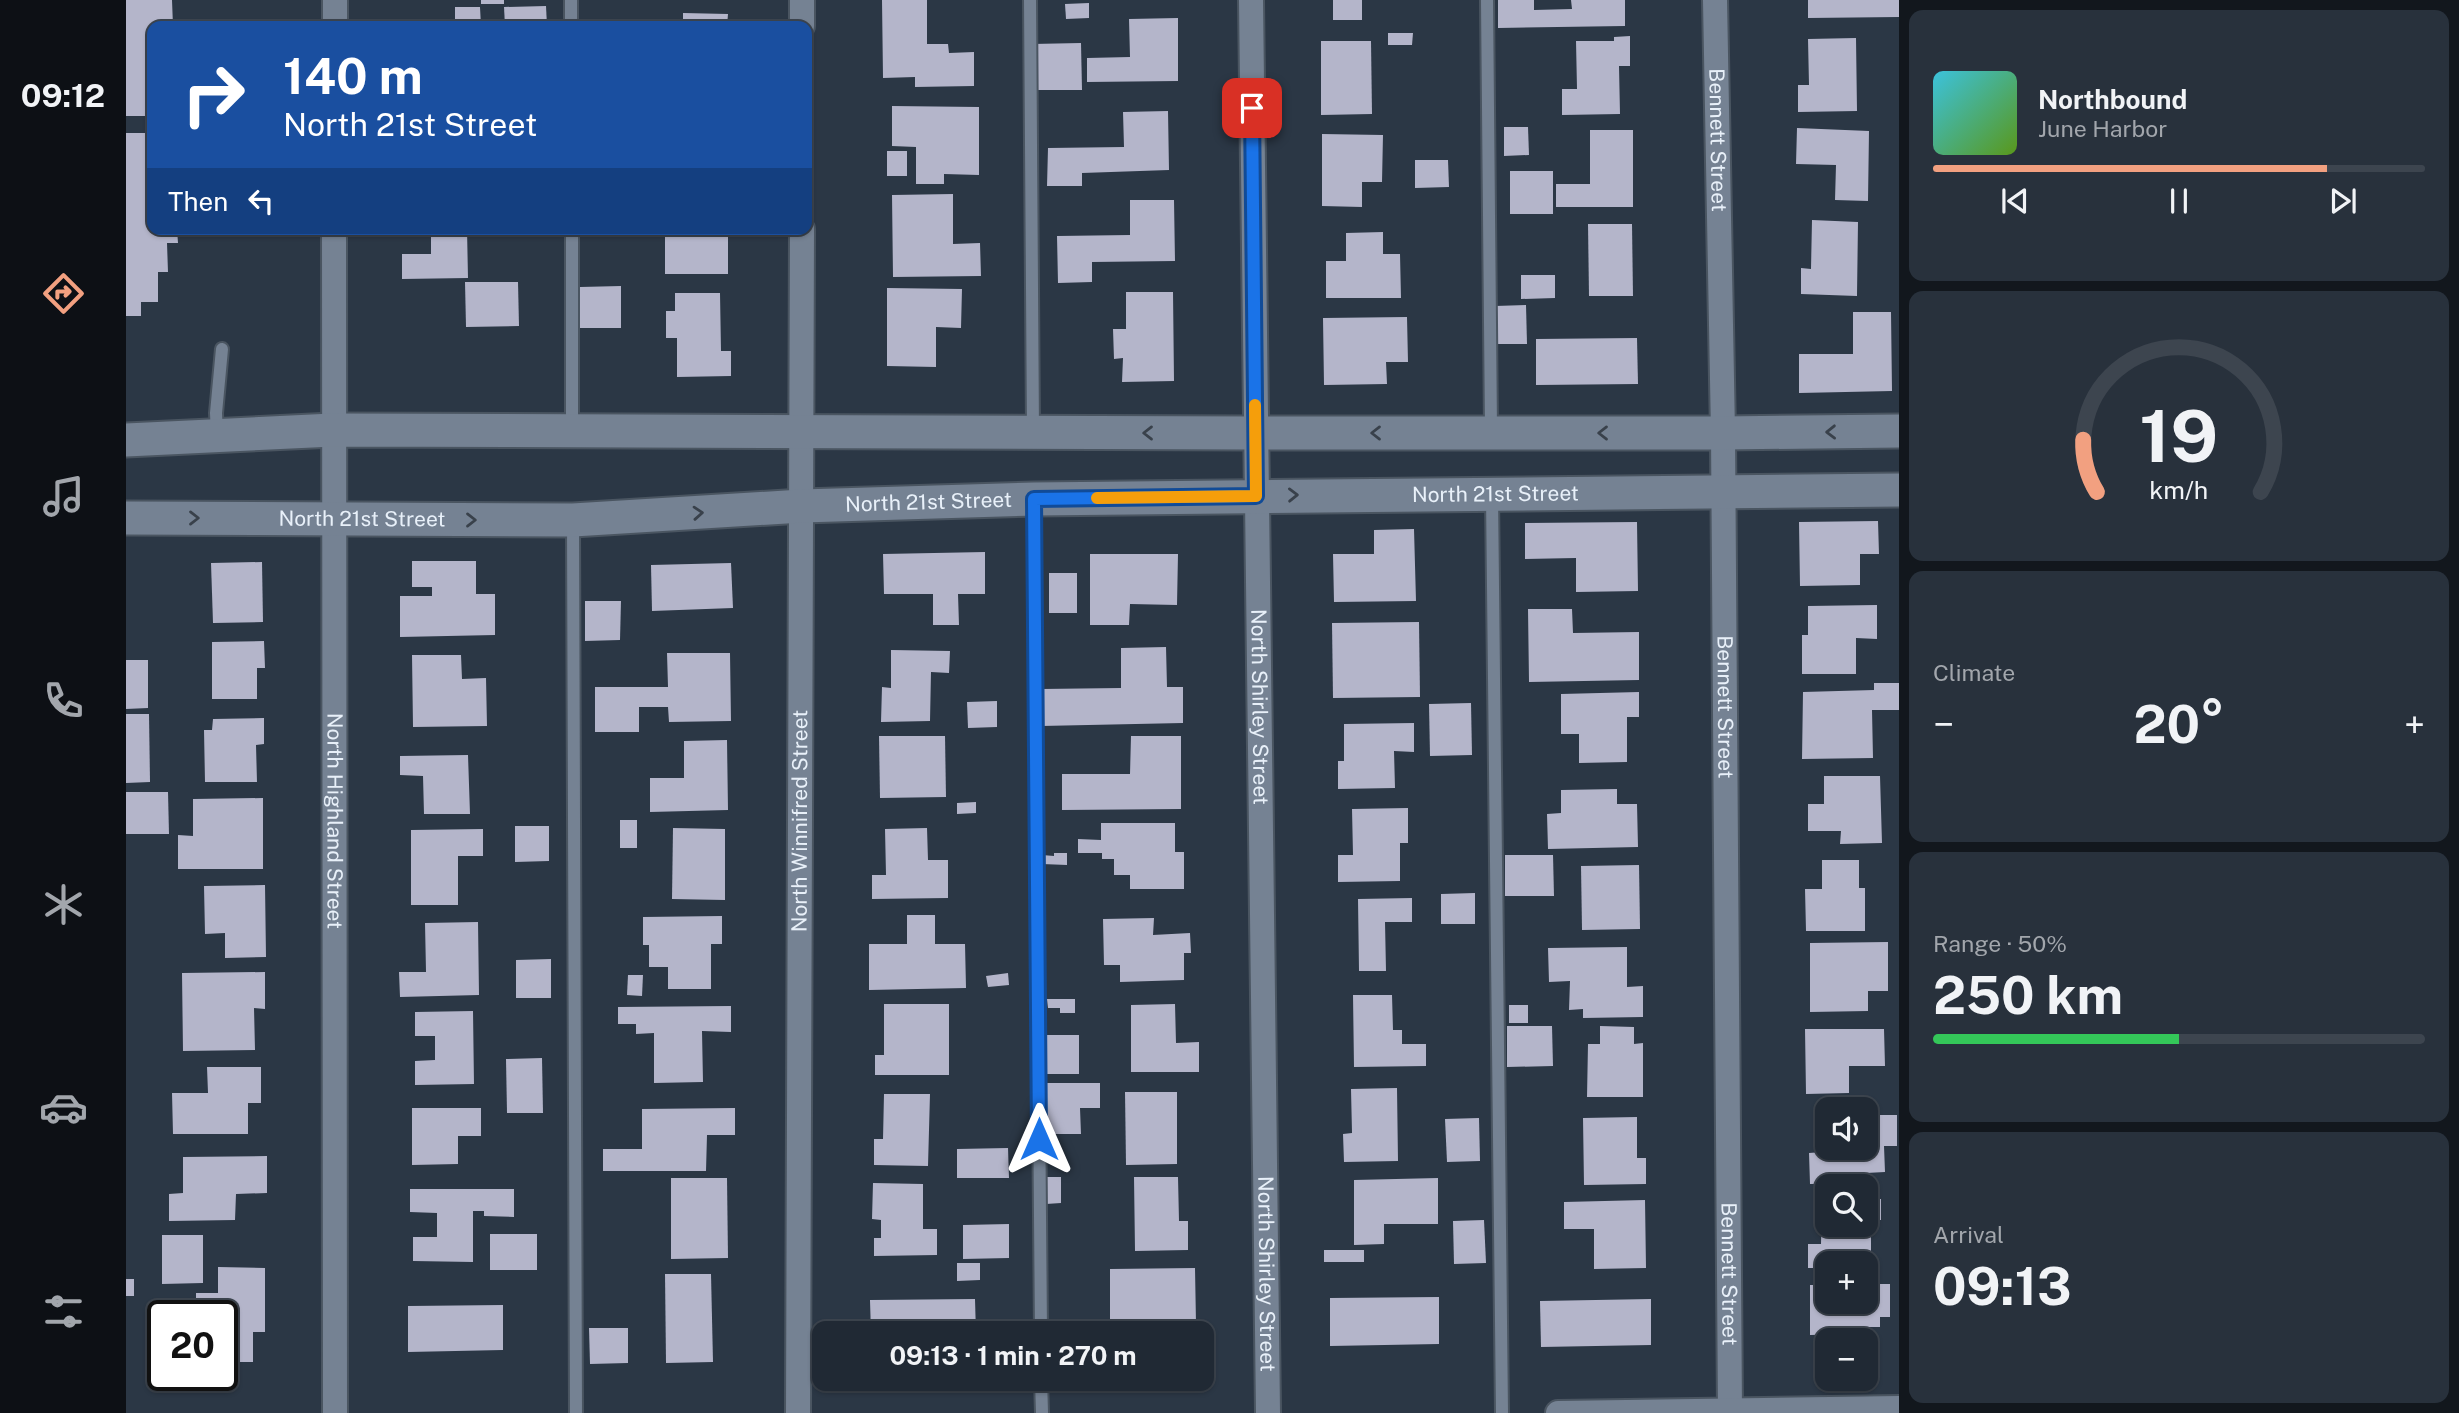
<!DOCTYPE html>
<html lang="en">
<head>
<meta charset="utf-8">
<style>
	body { margin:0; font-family:"Public Sans",sans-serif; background:#28313c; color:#f1f3f6; height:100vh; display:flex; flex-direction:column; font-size:26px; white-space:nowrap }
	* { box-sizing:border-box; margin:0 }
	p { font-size:23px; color:#a2a6ac }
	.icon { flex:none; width:38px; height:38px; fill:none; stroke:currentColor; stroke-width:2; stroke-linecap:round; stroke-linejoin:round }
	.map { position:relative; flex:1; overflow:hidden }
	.panel { display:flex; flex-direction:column; gap:10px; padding:10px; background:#12171d; width:560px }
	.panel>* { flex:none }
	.top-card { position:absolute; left:21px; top:21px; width:665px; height:214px; border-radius:14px; box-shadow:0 2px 5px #0004,0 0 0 2px #3d454f; background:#1a4fa0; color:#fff; overflow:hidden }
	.controls { position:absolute; left:1689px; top:1097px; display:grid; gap:14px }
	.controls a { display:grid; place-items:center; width:63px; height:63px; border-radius:14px; background:#202934; box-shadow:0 2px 5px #0004,0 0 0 2px #3d454f; font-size:35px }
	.speed { position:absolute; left:21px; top:1300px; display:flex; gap:14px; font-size:35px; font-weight:700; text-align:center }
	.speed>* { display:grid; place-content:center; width:91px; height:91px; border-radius:50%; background:#202934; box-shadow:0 2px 5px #0004,0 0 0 2px #3d454f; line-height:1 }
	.speed .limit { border:4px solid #111; border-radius:10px; background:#fff; color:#111 }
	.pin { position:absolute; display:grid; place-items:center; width:60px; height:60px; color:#fff; margin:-30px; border-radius:14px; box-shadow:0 4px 10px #0006 }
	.me { position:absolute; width:77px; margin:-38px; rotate:0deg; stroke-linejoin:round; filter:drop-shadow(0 0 5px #0008) }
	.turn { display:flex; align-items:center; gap:24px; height:147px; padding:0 21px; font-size:32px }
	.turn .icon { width:91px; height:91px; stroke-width:2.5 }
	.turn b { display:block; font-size:49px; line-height:60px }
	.then { display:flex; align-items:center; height:66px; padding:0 21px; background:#0003; gap:14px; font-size:26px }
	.big { font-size:52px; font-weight:700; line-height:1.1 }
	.panel .widget { flex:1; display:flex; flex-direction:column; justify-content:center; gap:10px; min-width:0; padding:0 24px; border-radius:14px; background:#28313c }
	.panel .dial { align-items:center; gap:0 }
	.dial svg { height:182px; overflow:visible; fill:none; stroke:#3d454f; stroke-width:7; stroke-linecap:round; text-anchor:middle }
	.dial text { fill:#f1f3f6; stroke:none }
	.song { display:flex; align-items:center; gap:21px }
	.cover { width:84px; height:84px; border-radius:10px; background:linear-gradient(135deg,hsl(190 70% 55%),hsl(90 70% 35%)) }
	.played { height:7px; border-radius:4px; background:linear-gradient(90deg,#f2a080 80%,#3d454f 80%) }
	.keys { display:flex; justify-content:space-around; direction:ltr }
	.heat { display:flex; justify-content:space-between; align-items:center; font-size:38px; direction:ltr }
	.charge { height:10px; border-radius:5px; background:linear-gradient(90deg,#34c759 50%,#3d454f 0) }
	.trip { position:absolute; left:686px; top:1321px; width:402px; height:70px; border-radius:14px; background:#202934; box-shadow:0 2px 5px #0004,0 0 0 2px #3d454f; font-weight:700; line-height:70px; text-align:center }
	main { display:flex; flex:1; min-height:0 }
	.dock { display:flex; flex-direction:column; width:126px; justify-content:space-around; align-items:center; background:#0d1015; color:#a2a6ac }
	.dock .icon { width:49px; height:49px }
	.dock .on { color:#f2a080 }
	.dock b { font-size:32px; color:#f1f3f6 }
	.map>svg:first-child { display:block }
	.building { fill:#b4b5ca }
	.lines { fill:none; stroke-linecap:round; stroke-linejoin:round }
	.service-casing { stroke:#4a5561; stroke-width:16 }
	.minor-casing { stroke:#4a5561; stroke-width:28 }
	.secondary-casing { stroke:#4a5561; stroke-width:37 }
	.service { stroke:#758293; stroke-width:12 }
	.minor { stroke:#758293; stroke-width:24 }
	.secondary { stroke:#758293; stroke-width:33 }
	.oneway { stroke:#39414b }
	.route-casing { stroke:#114b97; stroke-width:18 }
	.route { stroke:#1a73e8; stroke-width:12 }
	.slow { stroke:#f59e0b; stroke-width:12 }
	.labels { text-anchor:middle; stroke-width:7; stroke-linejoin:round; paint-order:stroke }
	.street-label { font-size:21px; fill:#e8f0f9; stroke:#181e24 }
</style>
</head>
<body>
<main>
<nav class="dock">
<b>09:12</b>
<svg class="icon on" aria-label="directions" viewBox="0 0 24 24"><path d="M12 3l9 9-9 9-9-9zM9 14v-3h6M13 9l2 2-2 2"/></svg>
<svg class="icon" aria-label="music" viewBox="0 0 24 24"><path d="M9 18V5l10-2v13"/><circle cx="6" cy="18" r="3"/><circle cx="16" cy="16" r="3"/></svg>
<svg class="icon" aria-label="phone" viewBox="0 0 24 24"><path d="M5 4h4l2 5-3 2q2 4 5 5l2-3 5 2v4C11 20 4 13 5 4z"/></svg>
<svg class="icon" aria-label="climate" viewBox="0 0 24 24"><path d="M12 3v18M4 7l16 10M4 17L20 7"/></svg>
<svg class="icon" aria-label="car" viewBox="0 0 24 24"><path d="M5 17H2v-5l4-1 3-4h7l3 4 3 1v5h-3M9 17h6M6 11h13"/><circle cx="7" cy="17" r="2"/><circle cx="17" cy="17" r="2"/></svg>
<svg class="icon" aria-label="filters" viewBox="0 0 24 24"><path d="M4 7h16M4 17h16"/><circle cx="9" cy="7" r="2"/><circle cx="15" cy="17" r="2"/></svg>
</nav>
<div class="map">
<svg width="1773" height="1413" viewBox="0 0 1773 1413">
	<rect width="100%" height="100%" fill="#2b3745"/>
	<g class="building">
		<path d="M0,0H46L47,26H26V116H0Z"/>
		<rect x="355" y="0" width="23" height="4"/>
		<path d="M756,0H801V44H822L823,53L848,52V86L789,87V77L757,78Z"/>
		<rect x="1207" y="0" width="29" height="20"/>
		<path d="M1372,0H1408V10L1446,9L1445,0H1499V26L1372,28Z"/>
		<path d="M1682,0H1773V17L1682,18Z"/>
		<path d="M963,3V18L940,19L939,4Z"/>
		<path d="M420,6L421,26H379L378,7Z"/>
		<path d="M329,7H354L355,26H283V20L329,19Z"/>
		<path d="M557,13L602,14L601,26H557Z"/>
		<path d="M1052,18V81L961,82V58L1004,57L1003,19Z"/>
		<path d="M1262,33H1287L1286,45H1262Z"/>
		<path d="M1504,36V66H1493L1494,114L1436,115V89H1451L1450,41H1488V37Z"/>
		<path d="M1730,38L1731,111L1672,112V85H1683L1682,39Z"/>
		<path d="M1195,41H1245L1246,114L1195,115Z"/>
		<path d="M955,43L956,90H907L906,44Z"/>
		<path d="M766,106L853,107V175L818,174V184H790V147L766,146Z"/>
		<path d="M1042,111L1043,170L956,173V186H921L922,148L998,147L997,112Z"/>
		<path d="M1378,127H1402L1403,155L1378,156Z"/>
		<path d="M1671,128L1743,131L1742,201L1709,200L1710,165L1670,164Z"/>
		<path d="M1464,130H1507V207H1430V184H1464Z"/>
		<path d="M0,133H26V229H51L52,243H41L42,272H32V302H15V316H0Z"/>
		<path d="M1196,134L1257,135L1256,182H1236V207L1196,206Z"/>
		<rect x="761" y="151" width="20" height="25"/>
		<path d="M1289,160H1322L1323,187L1289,188Z"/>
		<rect x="1384" y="171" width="43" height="43"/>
		<path d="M827,194V244L854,243L855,276L767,277L766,195Z"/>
		<path d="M1004,200H1048L1049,261L966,262V282L932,283L931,236L1004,235Z"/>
		<path d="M1686,220L1732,222L1731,296L1675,294V268L1685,269Z"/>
		<path d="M1462,224H1506L1507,296H1463Z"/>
		<path d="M305,229H341L342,278L276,279V254H305Z"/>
		<rect x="539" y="229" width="63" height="45"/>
		<path d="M1257,232V254H1274L1275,298H1200V261H1220V233Z"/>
		<path d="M1395,275H1429V298L1395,299Z"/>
		<path d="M339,282H392L393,326L340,327Z"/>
		<path d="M495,286V328H454V287Z"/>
		<path d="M761,288L836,289L835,328L810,327V367L761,366Z"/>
		<path d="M1000,292H1047L1048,381L996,382L997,358L988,359L987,329H1000Z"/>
		<path d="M549,293H594L595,351H605V376L551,377V338H540V311H549Z"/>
		<path d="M1400,305L1401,344H1369V306Z"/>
		<path d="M1727,312H1765L1766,391L1673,393V354H1727Z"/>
		<path d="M1281,317L1282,362H1260L1261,384L1198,385L1197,318Z"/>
		<path d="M1511,338L1512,384L1410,385V339Z"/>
		<path d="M1752,521L1753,554H1734V585L1674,586L1673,522Z"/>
		<path d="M1511,522L1512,591L1450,592V558L1399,559V523Z"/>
		<path d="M1288,529L1290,601L1208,602L1207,554H1248V530Z"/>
		<path d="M859,552V594H832L833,625H807V594H758L757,554Z"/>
		<path d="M964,554H1052L1051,605L1004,604L1003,625H964Z"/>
		<path d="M286,561H350V594H369V635L274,637V596H306V587H286Z"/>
		<path d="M136,562L137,622L87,623L85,563Z"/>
		<path d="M605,563L607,608L526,611L525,565Z"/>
		<rect x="923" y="573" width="28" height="40"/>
		<path d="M459,601H495L494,640L459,641Z"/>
		<path d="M1751,605V639L1730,638V674H1676V635H1682V606Z"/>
		<path d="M1402,609H1446L1447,633L1513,632V680L1403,682Z"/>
		<path d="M1293,622L1294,697L1207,698L1206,623Z"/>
		<path d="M138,641L139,668H131V699H86V642Z"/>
		<path d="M1040,647L1041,687H1057V723L915,726V689L995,688V648Z"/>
		<path d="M765,650L824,651L823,673L805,672L804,721L755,722L756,687L765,688Z"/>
		<path d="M541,653H604L605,721L543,722L542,707H513V732H469V687H542Z"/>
		<path d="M286,655H335L336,679L360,678L361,726L287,727Z"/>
		<path d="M0,660H22V708L0,709Z"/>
		<path d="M1748,683H1773V710H1746L1747,758L1676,759L1677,692L1748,690Z"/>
		<path d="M1513,692V717H1501V762L1453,763V734H1435V694Z"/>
		<path d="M871,701V727L842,728L841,702Z"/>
		<path d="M1345,703L1346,755L1304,756L1303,704Z"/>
		<path d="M0,714H23L24,782L0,783Z"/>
		<path d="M138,718V744L130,745L131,782H79L78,730H86L87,719Z"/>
		<path d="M1288,723V752L1268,751L1269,788L1212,789V761H1218V724Z"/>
		<path d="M753,736H819L820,797L754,798Z"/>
		<path d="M1005,736H1055V809L936,810V774H1004Z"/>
		<path d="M601,740L602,810L524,812V778H558V741Z"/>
		<path d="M342,755L344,814H298L297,776L274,775V756Z"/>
		<path d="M1698,776H1754L1756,843L1714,844L1715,831H1682V804H1698Z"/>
		<path d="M1491,789V804H1511L1512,847L1422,849L1421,814L1435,813V790Z"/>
		<path d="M0,792H42L43,834H0Z"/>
		<path d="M137,798V869H52V835L67,836V799Z"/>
		<path d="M850,802V813L831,814V803Z"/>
		<path d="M1282,808V843H1274V881L1212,882V855H1227L1226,809Z"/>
		<rect x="494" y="820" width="17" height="28"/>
		<path d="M975,823H1049V852H1058V889H1004V875H988V859H976V853H952V839L975,840Z"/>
		<path d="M389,826H423V861L389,862Z"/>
		<path d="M547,828L599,829V900L546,899Z"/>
		<path d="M801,828L802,860H822V898L746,899V875H760L759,829Z"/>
		<path d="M357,829V856H332V905H285V830Z"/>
		<path d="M928,853H941V865L916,864V855L928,856Z"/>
		<path d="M1379,855H1427L1428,896H1379Z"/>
		<path d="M1696,860H1733V888H1739V931H1680L1679,889H1696Z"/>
		<path d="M1513,865L1514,929L1456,930L1455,866Z"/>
		<path d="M139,885L140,957L99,958V933L79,934L78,886Z"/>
		<path d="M1349,893V924H1315V894Z"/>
		<path d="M1286,898V922H1259L1260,971H1233L1232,899Z"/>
		<path d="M781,915H809V944H839L840,988L743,990V944H781Z"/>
		<path d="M596,916V944H585V989H542V967H523V945H517V917Z"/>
		<path d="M1028,918L1027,935L1064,933L1065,953H1058V980L994,982V965H978L977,919Z"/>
		<path d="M352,922L353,995L274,997L273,972H300L299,923Z"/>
		<path d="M1762,942V991H1742V1011L1684,1012V943Z"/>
		<path d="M1501,947V987L1517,986V1017L1457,1018V1009L1443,1010L1444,981L1423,982L1422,948Z"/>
		<path d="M425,959V998H390V960Z"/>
		<path d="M139,972V1009L128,1008L129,1050L57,1051L56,973Z"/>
		<path d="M882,973L883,985L862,987L860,976Z"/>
		<path d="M502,975H517L516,996L501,995Z"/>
		<path d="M1227,995H1266L1267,1030H1276V1044H1300V1066L1228,1067Z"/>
		<path d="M921,999H949V1013H934V1008H922Z"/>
		<path d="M758,1004H823V1075H749V1055H758Z"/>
		<path d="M1049,1004L1050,1043L1073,1042V1072H1005V1005Z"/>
		<rect x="1383" y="1005" width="19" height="18"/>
		<path d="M605,1006V1032L576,1031L577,1082L528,1083V1033L510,1034V1024H492V1007Z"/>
		<path d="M347,1011L348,1084L289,1085V1061L309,1060V1036H289V1012Z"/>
		<path d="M1381,1026H1426L1427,1066L1381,1067Z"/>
		<path d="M1474,1026L1508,1027V1044L1517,1043V1097H1461L1462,1044H1474Z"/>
		<path d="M1679,1029H1758L1759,1066H1723V1093L1680,1094Z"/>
		<rect x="917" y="1035" width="36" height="39"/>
		<path d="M416,1058L417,1113H381L380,1059Z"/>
		<path d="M81,1067H135V1103H122V1134H47L46,1093H82Z"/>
		<path d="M914,1083H974V1108H954L955,1134H914Z"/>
		<path d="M1271,1088L1272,1161L1218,1162L1217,1134L1226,1133L1225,1089Z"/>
		<path d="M999,1092H1051V1164L1000,1165Z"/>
		<path d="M758,1094H804L802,1166L748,1165V1139H757Z"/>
		<path d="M286,1108H355V1136H332V1164L286,1165Z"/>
		<path d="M609,1108V1135H581L580,1171H477V1149H516V1109Z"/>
		<path d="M1740,1115H1771V1146H1758L1759,1172L1740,1173V1183L1684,1184L1683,1153L1696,1152V1116H1701V1148H1740Z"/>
		<path d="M1511,1117V1158H1520V1184L1458,1185L1457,1118Z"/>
		<path d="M1353,1118L1354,1161L1321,1162L1319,1119Z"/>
		<path d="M882,1148L883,1178H831V1149Z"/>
		<path d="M141,1156V1193L110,1194L109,1220L43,1221V1194L57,1193V1157Z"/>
		<path d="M919,1177H935V1203L920,1204Z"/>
		<path d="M1008,1177H1052L1053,1221H1062V1250L1009,1251Z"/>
		<path d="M545,1178H601L602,1258L545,1259Z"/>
		<path d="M1312,1178V1224H1258V1244L1228,1245V1180Z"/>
		<path d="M747,1183L797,1184V1229H811V1255L748,1256V1238H755V1220L746,1219Z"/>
		<path d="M284,1189H388V1217L358,1216V1211H347V1262L287,1261V1237H311V1213L284,1212Z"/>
		<path d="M1696,1199H1701V1225H1740V1199H1755V1220H1745V1267H1740V1264H1701V1268H1682V1244H1695Z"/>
		<path d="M1519,1200L1520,1268L1468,1269V1229H1438V1202Z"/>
		<path d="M1358,1220L1360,1263L1328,1264L1327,1221Z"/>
		<path d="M883,1224V1258L837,1259V1225Z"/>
		<rect x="364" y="1234" width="47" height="36"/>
		<path d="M36,1235H77V1283L36,1284Z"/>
		<rect x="1198" y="1250" width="40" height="12"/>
		<path d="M831,1263H854V1280L831,1281Z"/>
		<path d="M92,1267L139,1268V1332H127V1362H96V1316H70V1293H92Z"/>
		<path d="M1069,1268L1070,1323H1037V1334H984V1269Z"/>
		<path d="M539,1274H585L587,1362L540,1363Z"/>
		<rect x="0" y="1279" width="8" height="17"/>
		<path d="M1740,1284H1764V1317H1754V1327H1725V1334L1684,1335V1285H1701V1302H1740Z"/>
		<path d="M1313,1297V1344L1204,1346V1298Z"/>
		<path d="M849,1299L850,1334H745L744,1300Z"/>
		<path d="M1525,1299V1345L1415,1347L1414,1301Z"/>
		<path d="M377,1305V1350L282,1352V1306Z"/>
		<path d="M463,1328H502V1363L464,1364Z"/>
	</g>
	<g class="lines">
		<g class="service-casing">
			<g id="service">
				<path d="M445,0V26"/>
				<path d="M904,0L907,432"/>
				<path d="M1361,0L1365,430"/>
				<path d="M446,229V428"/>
				<path d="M91,435L90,413L96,349"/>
				<path d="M1366,494L1376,1413"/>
				<path d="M908,501L915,1334"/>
				<path d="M447,521L450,1413"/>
				<path d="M915,1379L916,1413"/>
			</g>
		</g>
		<g class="minor-casing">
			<g id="minor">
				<path d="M676,0V26"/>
				<path id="s1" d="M1125,0L1142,1413"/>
				<path id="s2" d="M1589,0L1597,433L1604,1413"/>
				<path d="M209,26V0"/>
				<path id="s3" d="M208,229L209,1413"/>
				<path id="s4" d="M672,1413L676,229"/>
				<path d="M1432,1413L1773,1408"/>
			</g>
		</g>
		<g class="secondary-casing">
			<g id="secondary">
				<path d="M0,440L207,430L1129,433H1597L1773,431"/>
				<path id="s5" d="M0,518L447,520L676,506L908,499L1773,490"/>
			</g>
		</g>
		<use href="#service" class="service"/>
		<use href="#minor" class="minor"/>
		<use href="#secondary" class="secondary"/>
	</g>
	<defs><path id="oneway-chevron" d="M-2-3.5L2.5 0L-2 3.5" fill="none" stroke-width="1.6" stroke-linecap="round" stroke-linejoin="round" transform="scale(1.75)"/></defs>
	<g class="oneway">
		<use href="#oneway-chevron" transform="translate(1705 432) rotate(179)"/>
		<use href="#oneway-chevron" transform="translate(1022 433) rotate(-180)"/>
		<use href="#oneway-chevron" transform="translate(1250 433) rotate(180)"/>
		<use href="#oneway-chevron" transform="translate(1477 433) rotate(-180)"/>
		<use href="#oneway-chevron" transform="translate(1167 495) rotate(-1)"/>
		<use href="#oneway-chevron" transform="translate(572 513) rotate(-4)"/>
		<use href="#oneway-chevron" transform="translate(68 518)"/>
		<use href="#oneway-chevron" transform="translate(345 520)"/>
	</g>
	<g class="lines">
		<g class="route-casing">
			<path id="route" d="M913,1139L908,499L1130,496L1126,108"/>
		</g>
		<use href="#route" class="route"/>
		<path class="slow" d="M971,498L1130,496L1129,405"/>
	</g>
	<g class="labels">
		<g class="street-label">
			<text dy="7" stroke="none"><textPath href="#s2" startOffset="140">Bennett Street</textPath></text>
			<text dy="7" stroke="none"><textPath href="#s5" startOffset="1370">North 21st Street</textPath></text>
			<text dy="7" stroke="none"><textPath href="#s5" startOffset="803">North 21st Street</textPath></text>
			<text dy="7" stroke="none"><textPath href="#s5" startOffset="236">North 21st Street</textPath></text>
			<text dy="7" stroke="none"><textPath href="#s2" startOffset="707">Bennett Street</textPath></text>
			<text dy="7" stroke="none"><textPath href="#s1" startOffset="707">North Shirley Street</textPath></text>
			<text dy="7" stroke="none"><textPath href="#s3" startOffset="592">North Highland Street</textPath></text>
			<text dy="7" stroke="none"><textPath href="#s4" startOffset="592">North Winnifred Street</textPath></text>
			<text dy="7" stroke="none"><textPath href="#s1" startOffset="1274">North Shirley Street</textPath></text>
			<text dy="7" stroke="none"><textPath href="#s2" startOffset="1274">Bennett Street</textPath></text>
		</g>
	</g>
</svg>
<div class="controls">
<a><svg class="icon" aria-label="sound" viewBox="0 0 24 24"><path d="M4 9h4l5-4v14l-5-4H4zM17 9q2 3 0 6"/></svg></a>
<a><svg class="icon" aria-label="search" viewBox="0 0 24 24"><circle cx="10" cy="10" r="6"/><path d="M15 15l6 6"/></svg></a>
<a>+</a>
<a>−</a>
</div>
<div class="speed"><div class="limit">20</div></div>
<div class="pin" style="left:1126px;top:108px;background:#d93025"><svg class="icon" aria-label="arrive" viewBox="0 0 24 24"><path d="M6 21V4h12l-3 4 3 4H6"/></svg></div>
<svg class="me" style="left:913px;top:1139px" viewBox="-20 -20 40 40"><path d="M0-17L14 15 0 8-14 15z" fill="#1a73e8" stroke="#fff" stroke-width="4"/></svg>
<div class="trip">09:13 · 1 min · 270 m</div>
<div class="top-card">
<div class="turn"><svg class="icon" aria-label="right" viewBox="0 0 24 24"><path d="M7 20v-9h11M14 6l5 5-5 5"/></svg><div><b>140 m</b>North 21st Street</div></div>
<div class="then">Then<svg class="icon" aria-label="left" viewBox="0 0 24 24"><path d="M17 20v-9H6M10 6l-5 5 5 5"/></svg></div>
</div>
</div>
<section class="panel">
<div class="widget">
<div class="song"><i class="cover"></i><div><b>Northbound</b><p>June Harbor</p></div></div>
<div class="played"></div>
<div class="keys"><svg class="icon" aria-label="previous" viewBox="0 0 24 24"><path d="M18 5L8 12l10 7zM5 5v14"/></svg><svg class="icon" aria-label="pause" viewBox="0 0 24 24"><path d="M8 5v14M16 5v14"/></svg><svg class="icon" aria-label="next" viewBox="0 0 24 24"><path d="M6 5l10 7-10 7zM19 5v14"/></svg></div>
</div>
<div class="widget dial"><svg viewBox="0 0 100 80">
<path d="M14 69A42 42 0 1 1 86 69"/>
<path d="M14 69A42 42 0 0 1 8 46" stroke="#f2a080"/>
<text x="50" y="56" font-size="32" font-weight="700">19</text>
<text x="50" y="72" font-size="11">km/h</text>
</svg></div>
<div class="widget"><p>Climate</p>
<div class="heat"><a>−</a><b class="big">20°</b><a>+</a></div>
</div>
<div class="widget"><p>Range · 50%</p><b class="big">250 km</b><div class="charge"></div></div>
<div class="widget"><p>Arrival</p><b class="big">09:13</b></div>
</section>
</main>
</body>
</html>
